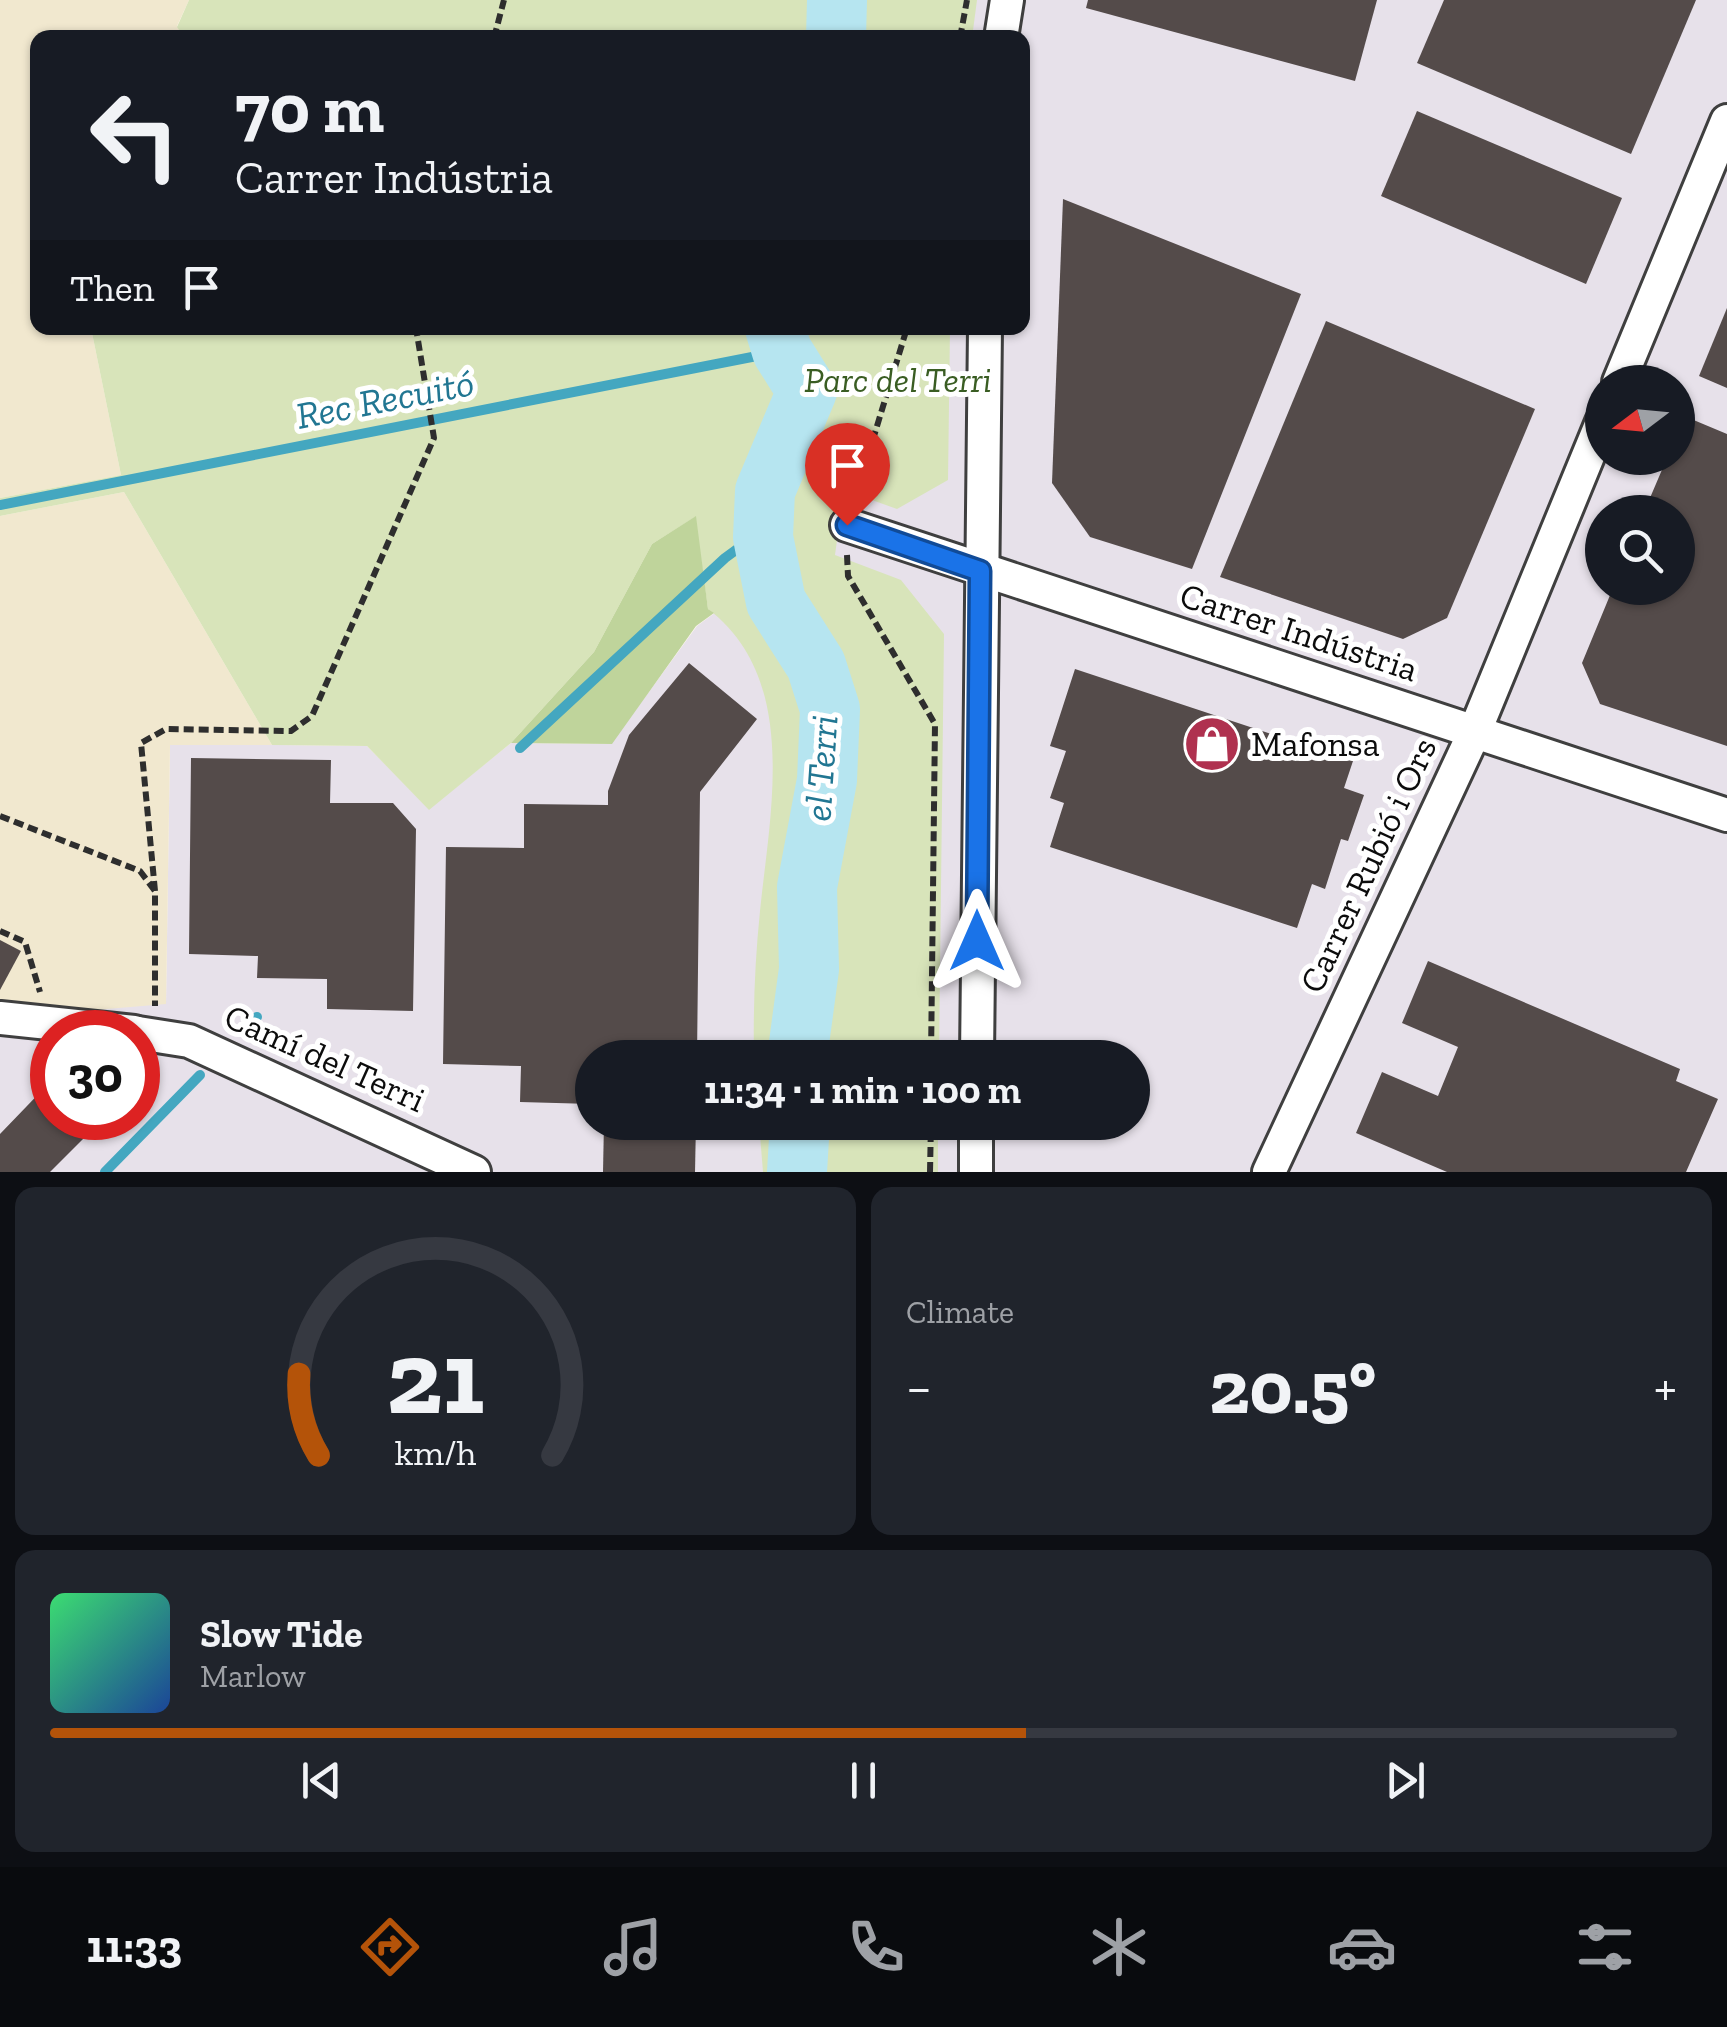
<!DOCTYPE html>
<html lang="en">
<head>
<meta charset="utf-8">
<style>
	body { margin:0; font-family:"Zilla Slab",serif; background:#20242c; color:#f1f3f6; height:100vh; display:flex; flex-direction:column; font-size:38px; white-space:nowrap }
	* { box-sizing:border-box; margin:0 }
	p { font-size:32px; color:#9ea1a6 }
	.icon { flex:none; width:55px; height:55px; fill:none; stroke:currentColor; stroke-width:2; stroke-linecap:round; stroke-linejoin:round }
	.map { position:relative; height:1172px; overflow:hidden }
	.details { display:flex; flex-direction:column; gap:15px; padding:15px; background:#0d0f14; flex:1 }
	.details>* { flex:none }
	.banner { position:absolute; left:30px; top:30px; width:1000px; height:305px; border-radius:20px; box-shadow:0 2px 8px #0004; background:#171b24; color:#f1f3f6; overflow:hidden }
	.needle { width:65px; rotate:254deg }
	.controls { position:absolute; left:1585px; top:365px; display:grid; gap:20px }
	.controls a { display:grid; place-items:center; width:110px; height:110px; border-radius:50%; background:#171b24; box-shadow:0 2px 8px #0004; font-size:50px }
	.speed { position:absolute; left:30px; top:1010px; display:flex; gap:20px; font-size:50px; font-weight:700; text-align:center }
	.speed>* { display:grid; place-content:center; width:130px; height:130px; border-radius:50%; background:#171b24; box-shadow:0 2px 8px #0004; line-height:1 }
	.speed .limit { border:15px solid #d22; background:#fff; color:#111 }
	.pin { position:absolute; display:grid; place-items:center; width:85px; height:85px; color:#fff; margin:-102px -42px; border-radius:50% 50% 50% 0; rotate:-45deg; box-shadow:0 0 10px #0007 }
	.pin .icon { rotate:45deg }
	.me { position:absolute; width:110px; margin:-55px; rotate:0deg; stroke-linejoin:round; filter:drop-shadow(0 0 8px #0008) }
	.turn { display:flex; align-items:center; gap:35px; height:210px; padding:0 40px; font-size:45px }
	.turn .icon { width:130px; height:130px; stroke-width:2.5 }
	.turn b { display:block; font-size:70px; line-height:85px }
	.then { display:flex; align-items:center; height:95px; padding:0 40px; background:#0003; gap:20px; font-size:38px }
	.big { font-size:75px; font-weight:700; line-height:1.1 }
	.details .tile { flex:1; display:flex; flex-direction:column; justify-content:center; gap:15px; min-width:0; padding:0 35px; border-radius:20px; background:#20242c }
	.details .dial { align-items:center; gap:0 }
	.dial svg { height:260px; overflow:visible; fill:none; stroke:#363941; stroke-width:7; stroke-linecap:round; text-anchor:middle }
	.dial text { fill:#f1f3f6; stroke:none }
	.song { display:flex; align-items:center; gap:30px }
	.cover { width:120px; height:120px; border-radius:15px; background:linear-gradient(135deg,hsl(140 70% 55%),hsl(220 70% 35%)) }
	.played { height:10px; border-radius:5px; background:linear-gradient(90deg,#b45309 60%,#363941 60%) }
	.keys { display:flex; justify-content:space-around; direction:ltr }
	.heat { display:flex; justify-content:space-between; align-items:center; font-size:55px; direction:ltr }
	.details .tiles { flex:1; display:grid; gap:15px; grid-template-columns:1fr 1fr }
	.tile:last-child { grid-column:span 2 }
	.trip { position:absolute; left:575px; top:1040px; width:575px; height:100px; border-radius:50px; background:#171b24; box-shadow:0 2px 8px #0004; font-weight:700; line-height:100px; text-align:center }
	.menu { display:flex; height:160px; justify-content:space-around; align-items:center; background:#090b0e; color:#9ea1a6 }
	.menu .icon { width:70px; height:70px }
	.menu .selected { color:#b45309 }
	.menu b { font-size:45px; color:#f1f3f6 }
	.map>svg:first-child { display:block }
	.industrial { fill:#e7e1ea; fill-rule:evenodd }
	.farmland { fill:#f1e8cf }
	.green { fill:#d8e4ba }
	.forest { fill:#bfd49b }
	.lines { fill:none; stroke-linecap:round; stroke-linejoin:round }
	.stream { stroke:#44a7c0; stroke-width:10 }
	.river { stroke:#b6e5f0; stroke-width:60 }
	.building { fill:#544b4a }
	.minor-casing { stroke:#3f3f3f; stroke-width:38 }
	.path { stroke:#2e2e2e; stroke-width:6; stroke-dasharray:10 5; stroke-linecap:butt }
	.minor { stroke:#fff; stroke-width:32 }
	.route-casing { stroke:#114b97; stroke-width:25 }
	.route { stroke:#1a73e8; stroke-width:18 }
	.labels { text-anchor:middle; stroke-width:10; stroke-linejoin:round; paint-order:stroke }
	.park-label { font-size:35px; font-style:italic; fill:#3a5d23; stroke:#fff }
	.street-label { font-size:35px; fill:#0c0c0c; stroke:#fff }
	.poi-label { font-size:35px; fill:#0c0c0c; stroke:#fff; text-anchor:start }
	.water-label { font-size:38px; font-style:italic; fill:#217692; stroke:#fff }
</style>
</head>
<body>
<div class="map">
<svg width="1727" height="1172" viewBox="0 0 1727 1172">
	<rect width="100%" height="100%" fill="#fdf7ed"/>
	<path class="industrial" d="M889,0H1727V1172H0V1018L166,1003L170,744L367,746L429,809L511,743L611,744L697,626L837,523L843,328H1022V38L884,37ZM1602,382H1678V458H1602ZM1602,512H1678V588H1602ZM52,1032H138V1118H52ZM592,1058H1132V1122H592Z"/>
	<g class="farmland">
		<path d="M0,0H189L177,26L184,37L38,38V328H91L121,475L0,498Z"/>
		<path d="M124,492L272,745H170L166,1004L0,1018V516Z"/>
	</g>
	<g class="green">
		<path d="M189,0H977L972,38L184,37L177,27Z"/>
		<path d="M91,328H950L948,480L897,509L844,490L835,555L901,580L944,634L939,1057H754C753,1008 755,960 760,911C770,812 800,679 708,609L695,517L652,544L594,652L511,743L429,810L367,746L272,745L124,492L0,516V498L121,475Z"/>
		<path d="M759,1123H938V1172H763Z"/>
	</g>
	<path class="forest" d="M696,516L708,609L714,613L696,626L612,744L511,743L594,652L652,544Z"/>
	<g class="lines">
		<g class="stream">
			<path d="M0,505L782,351"/>
			<path d="M520,748L725,558L751,539L763,537"/>
			<path d="M246,1029L257,1017"/>
			<path d="M105,1172L200,1075"/>
		</g>
		<g class="river">
			<path d="M836,38L837,0"/>
			<path d="M775,328L782,351L807,391L765,491L763,537L776,602L816,665L830,709L827,780L807,887L809,969L797,1058"/>
			<path d="M797,1172L800,1122"/>
		</g>
	</g>
	<g class="building">
		<path d="M1088,0H1377L1355,81L1086,8Z"/>
		<path d="M1444,0H1696L1631,154L1417,63Z"/>
		<path d="M1417,111L1622,198L1586,284L1381,196Z"/>
		<path d="M1063,199L1301,294L1192,569L1090,537L1052,483Z"/>
		<path d="M1727,308V388L1699,376Z"/>
		<path d="M1326,321L1535,409L1447,618L1403,639L1220,577Z"/>
		<path d="M1684,416L1727,434V746L1600,704L1582,663L1613,588H1678V512H1644L1667,458H1678V431Z"/>
		<path d="M689,663L757,719L700,792L697,1058H592V1104L520,1102L521,1066L443,1064L446,847L524,848V804L608,805V791L629,735Z"/>
		<path d="M1075,669L1353,761L1344,788L1364,795L1348,841L1341,839L1325,889L1312,884L1297,928L1050,847L1064,803L1050,798L1066,751L1050,746Z"/>
		<path d="M191,758L331,760L330,803H393L416,829L413,1011L327,1009V979L257,978L258,956L189,954Z"/>
		<path d="M0,940L21,951L0,990Z"/>
		<path d="M1428,961L1680,1069L1676,1081L1718,1099L1686,1172H1447L1356,1133L1382,1072L1438,1096L1458,1047L1402,1023Z"/>
		<path d="M138,1061L158,1063L138,1083Z"/>
		<path d="M52,1080V1118H104L50,1172H0V1134Z"/>
		<path d="M604,1122H696L695,1172H603Z"/>
	</g>
	<g class="lines">
		<g class="minor-casing">
			<g id="minor">
				<path d="M1001,38L1007,0"/>
				<path d="M1619,382L1727,121"/>
				<path d="M847,525L1727,815"/>
				<path d="M0,1018L134,1032"/>
				<path d="M138,1033L189,1041L474,1172"/>
				<path d="M977,1058L985,328"/>
				<path d="M976,1172V1122"/>
				<path d="M1269,1172L1475,731L1602,422"/>
			</g>
		</g>
		<g class="path">
			<path d="M494,38L504,0"/>
			<path d="M960,38L967,0"/>
			<path d="M855,498L907,328"/>
			<path d="M847,555L848,576L935,724L931,1058"/>
			<path d="M0,816L140,871L155,891V1006"/>
			<path d="M155,891L141,743L166,729L291,731L312,716L434,438L416,328"/>
			<path d="M0,931L25,942L40,992"/>
			<path d="M930,1172L931,1122"/>
		</g>
		<use href="#minor" class="minor"/>
	</g>
	<g class="lines">
		<g class="route-casing">
			<path id="route" d="M847,525L980,571L977,941"/>
		</g>
		<use href="#route" class="route"/>
	</g>
	<defs>
		<g id="shop-disc" transform="scale(2.875)"><circle r="9.5" fill="#af314f" stroke="#fff"/><path d="M-5-2.5h2.3a2.7 3.5 0 0 1 5.4 0H5L5.5 6h-11ZM-1.5-2.5h3a1.5 2.3 0 0 0-3 0Z" fill="#fff"/></g>
	</defs>
	<g fill-rule="evenodd">
		<use href="#shop-disc" x="1212" y="744"/>
	</g>
	<g class="labels">
		<g class="park-label">
			<text x="898" y="392">Parc del Terri</text>
		</g>
		<g class="street-label">
			<text transform="translate(1299 632) rotate(18)" y="12">Carrer Indústria</text>
			<text transform="translate(1368 865) rotate(-65)" y="12">Carrer Rubió i Ors</text>
			<text transform="translate(325 1058) rotate(24)" y="12">Camí del Terri</text>
		</g>
		<g class="poi-label">
			<text x="1251" y="756">Mafonsa</text>
		</g>
		<g class="water-label">
			<text transform="translate(385 399) rotate(-11)" y="13">Rec Recuitó</text>
			<text transform="translate(821 768) rotate(-86)" y="13">el Terri</text>
		</g>
	</g>
</svg>
<div class="controls">
<a><svg class="needle" viewBox="-14 -14 28 28"><path d="M0-13l5 13h-10z" fill="#e53935"/><path d="M0 13l5-13h-10z" fill="#9ea1a6"/></svg></a>
<a><svg class="icon" aria-label="search" viewBox="0 0 24 24"><circle cx="10" cy="10" r="6"/><path d="M15 15l6 6"/></svg></a>
</div>
<div class="speed"><div class="limit">30</div></div>
<div class="pin" style="left:847px;top:525px;background:#d93025"><svg class="icon" aria-label="arrive" viewBox="0 0 24 24"><path d="M6 21V4h12l-3 4 3 4H6"/></svg></div>
<svg class="me" style="left:977px;top:941px" viewBox="-20 -20 40 40"><path d="M0-17L14 15 0 8-14 15z" fill="#1a73e8" stroke="#fff" stroke-width="4"/></svg>
<div class="trip">11:34 · 1 min · 100 m</div>
<div class="banner">
<div class="turn"><svg class="icon" aria-label="left" viewBox="0 0 24 24"><path d="M17 20v-9H6M10 6l-5 5 5 5"/></svg><div><b>70 m</b>Carrer Indústria</div></div>
<div class="then">Then<svg class="icon" aria-label="arrive" viewBox="0 0 24 24"><path d="M6 21V4h12l-3 4 3 4H6"/></svg></div>
</div>
</div>
<section class="details">
<div class="tiles">
<div class="tile dial"><svg viewBox="0 0 100 80">
<path d="M14 69A42 42 0 1 1 86 69"/>
<path d="M14 69A42 42 0 0 1 8 44" stroke="#b45309"/>
<text x="50" y="56" font-size="32" font-weight="700">21</text>
<text x="50" y="72" font-size="11">km/h</text>
</svg></div>
<div class="tile"><p>Climate</p>
<div class="heat"><a>−</a><b class="big">20.5°</b><a>+</a></div>
</div>
<div class="tile">
<div class="song"><i class="cover"></i><div><b>Slow Tide</b><p>Marlow</p></div></div>
<div class="played"></div>
<div class="keys"><svg class="icon" aria-label="previous" viewBox="0 0 24 24"><path d="M18 5L8 12l10 7zM5 5v14"/></svg><svg class="icon" aria-label="pause" viewBox="0 0 24 24"><path d="M8 5v14M16 5v14"/></svg><svg class="icon" aria-label="next" viewBox="0 0 24 24"><path d="M6 5l10 7-10 7zM19 5v14"/></svg></div>
</div>
</div>
</section>
<nav class="menu">
<b>11:33</b>
<svg class="icon selected" aria-label="directions" viewBox="0 0 24 24"><path d="M12 3l9 9-9 9-9-9zM9 14v-3h6M13 9l2 2-2 2"/></svg>
<svg class="icon" aria-label="music" viewBox="0 0 24 24"><path d="M9 18V5l10-2v13"/><circle cx="6" cy="18" r="3"/><circle cx="16" cy="16" r="3"/></svg>
<svg class="icon" aria-label="phone" viewBox="0 0 24 24"><path d="M5 4h4l2 5-3 2q2 4 5 5l2-3 5 2v4C11 20 4 13 5 4z"/></svg>
<svg class="icon" aria-label="climate" viewBox="0 0 24 24"><path d="M12 3v18M4 7l16 10M4 17L20 7"/></svg>
<svg class="icon" aria-label="car" viewBox="0 0 24 24"><path d="M5 17H2v-5l4-1 3-4h7l3 4 3 1v5h-3M9 17h6M6 11h13"/><circle cx="7" cy="17" r="2"/><circle cx="17" cy="17" r="2"/></svg>
<svg class="icon" aria-label="filters" viewBox="0 0 24 24"><path d="M4 7h16M4 17h16"/><circle cx="9" cy="7" r="2"/><circle cx="15" cy="17" r="2"/></svg>
</nav>
</body>
</html>
